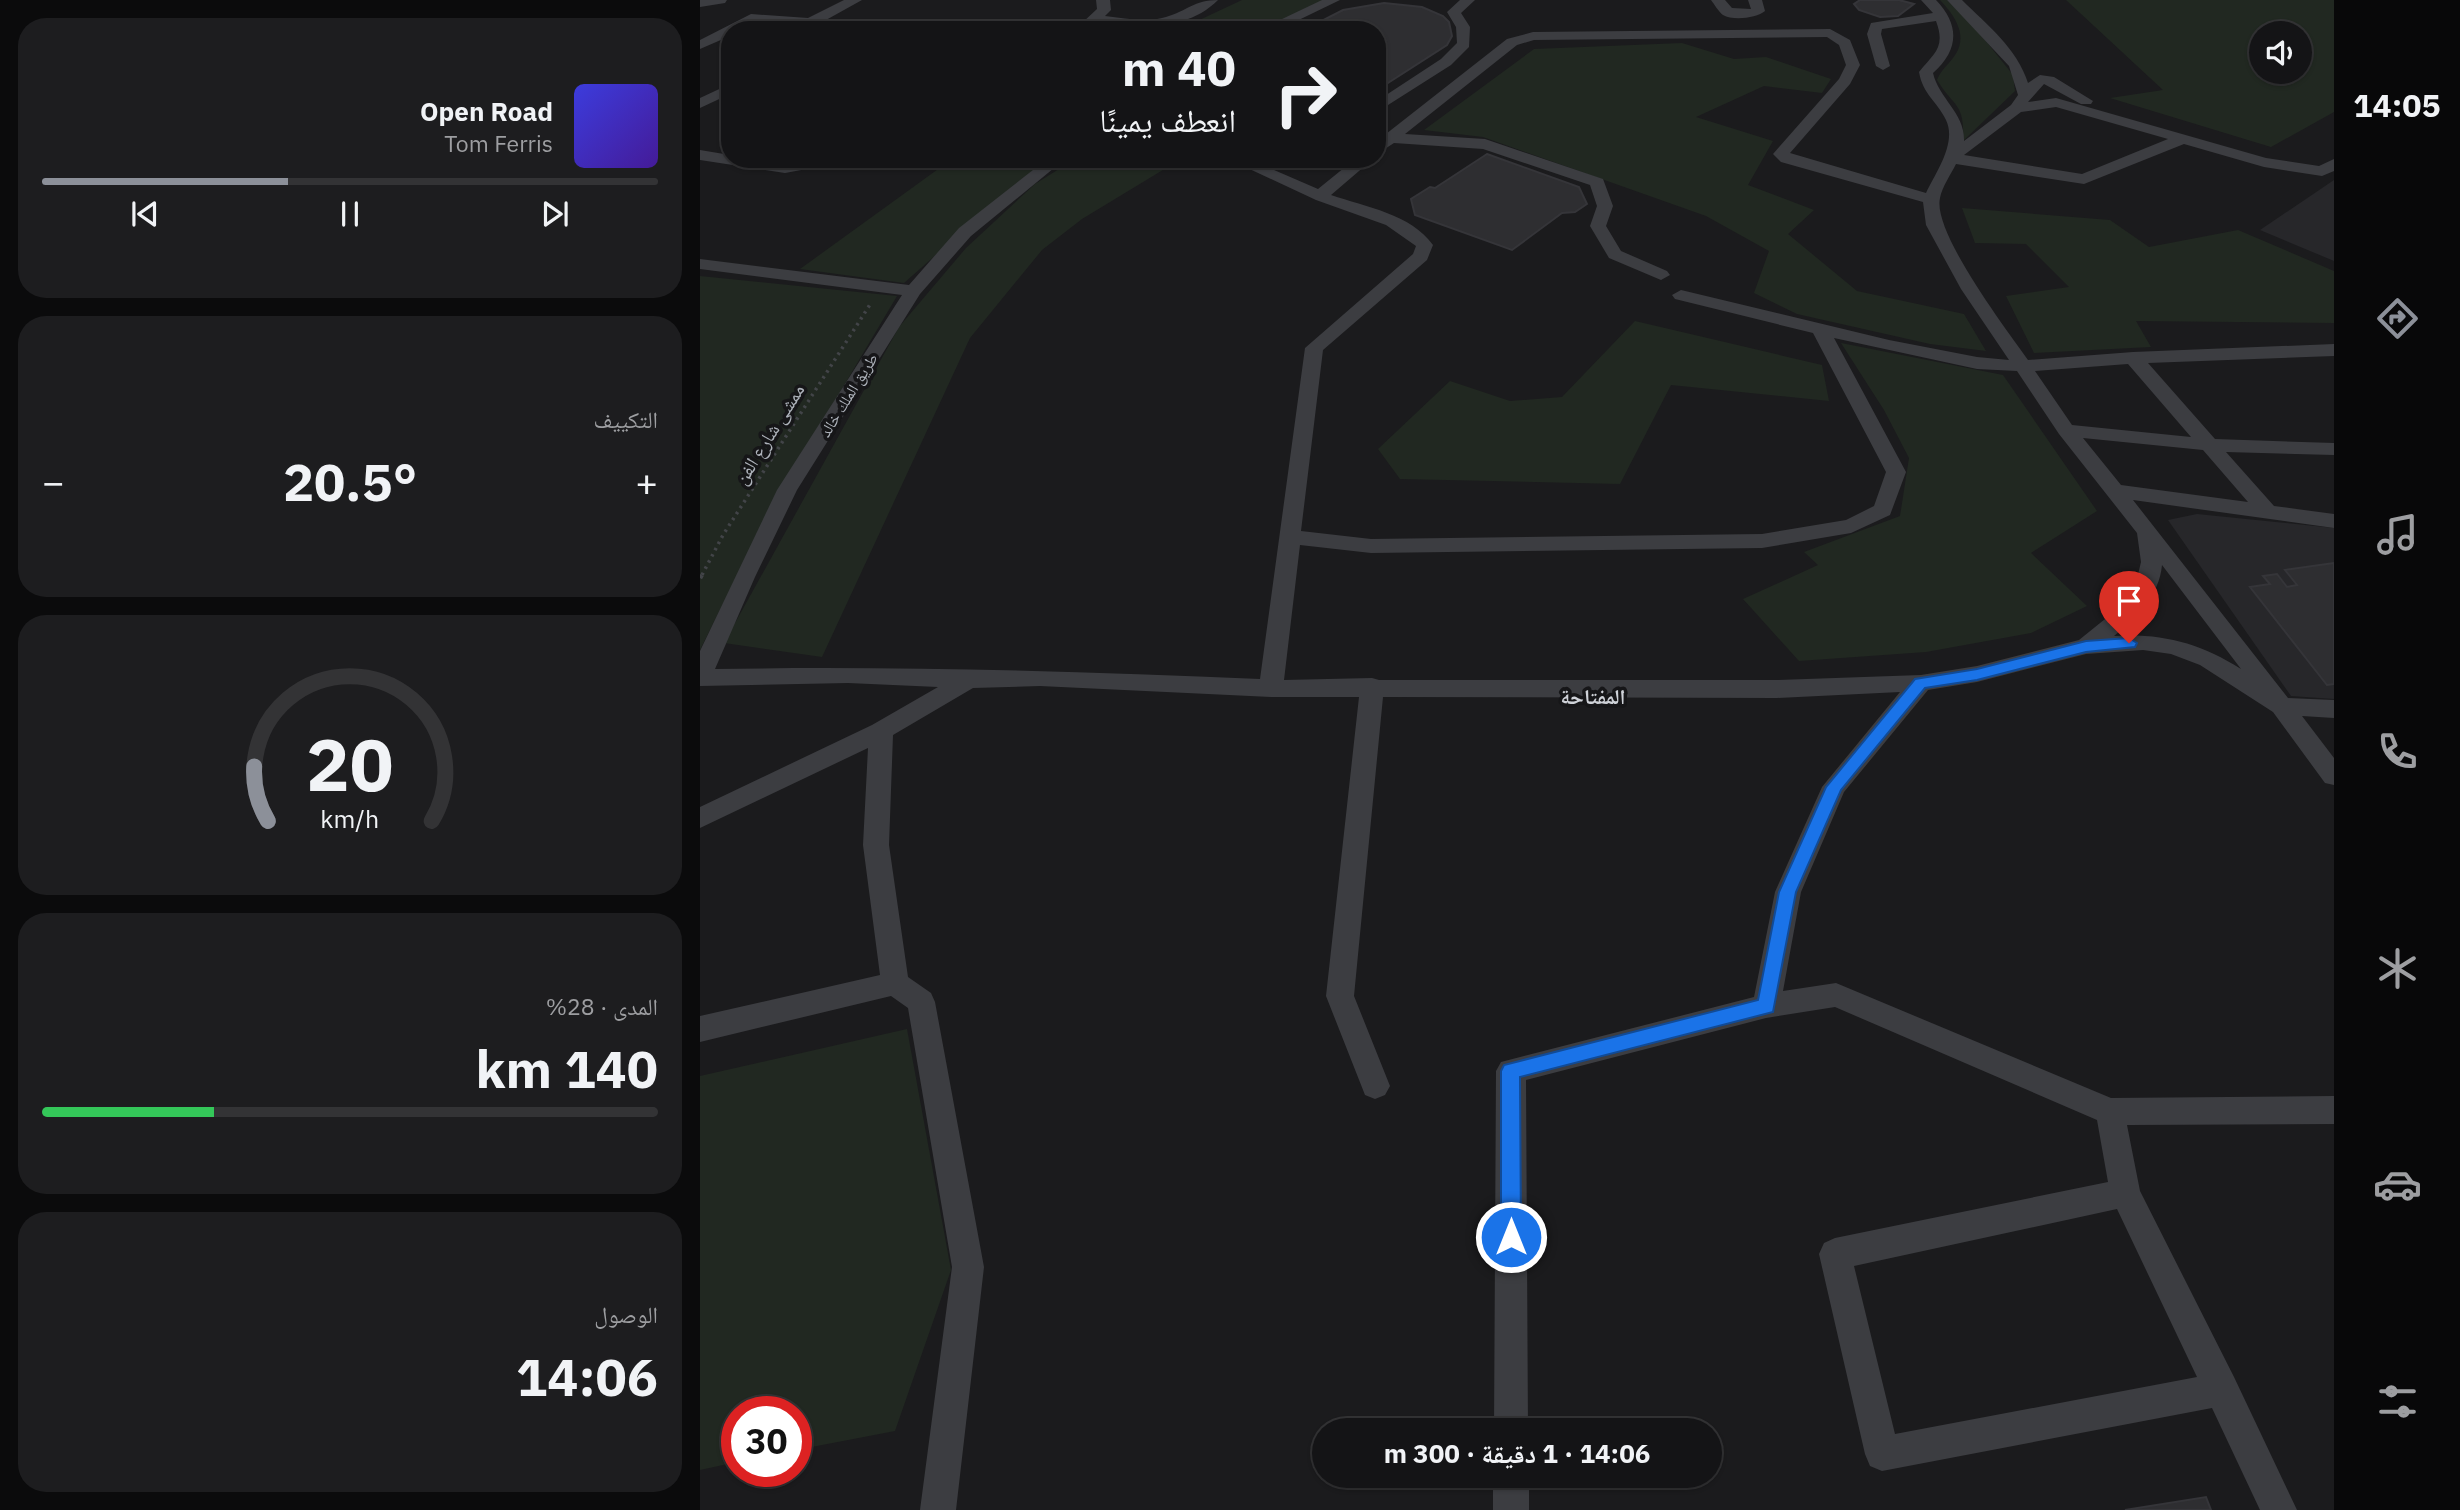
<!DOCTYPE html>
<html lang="ar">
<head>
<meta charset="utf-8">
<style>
	body { margin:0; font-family:"IBM Plex Sans","Noto Naskh Arabic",sans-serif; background:#1d1d1f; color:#f1f3f6; direction:rtl; height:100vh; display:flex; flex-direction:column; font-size:26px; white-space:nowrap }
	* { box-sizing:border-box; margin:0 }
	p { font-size:23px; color:#9d9ea1 }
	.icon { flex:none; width:38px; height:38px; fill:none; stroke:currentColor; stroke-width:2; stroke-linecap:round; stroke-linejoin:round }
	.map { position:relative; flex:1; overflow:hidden; direction:ltr }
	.side { display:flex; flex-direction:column; gap:18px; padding:18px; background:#0b0b0c; width:700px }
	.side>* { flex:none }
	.guide { position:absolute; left:21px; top:21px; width:665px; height:147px; border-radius:28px; box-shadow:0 2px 5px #0004,0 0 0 2px #333335; direction:rtl; background:#141416; color:#f1f3f6; overflow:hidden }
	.controls { position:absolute; left:1549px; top:21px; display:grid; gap:14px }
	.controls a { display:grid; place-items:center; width:63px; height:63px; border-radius:50%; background:#141416; box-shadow:0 2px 5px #0004,0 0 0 2px #333335; font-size:35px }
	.speed { position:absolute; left:21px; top:1396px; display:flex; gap:14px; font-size:35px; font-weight:700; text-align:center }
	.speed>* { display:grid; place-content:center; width:91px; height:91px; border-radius:50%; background:#141416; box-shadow:0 2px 5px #0004,0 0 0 2px #333335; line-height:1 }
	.speed .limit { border:10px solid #d22; background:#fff; color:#111 }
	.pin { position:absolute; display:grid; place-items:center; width:60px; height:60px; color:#fff; margin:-72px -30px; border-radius:50% 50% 50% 0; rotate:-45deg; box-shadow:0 0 7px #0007 }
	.pin .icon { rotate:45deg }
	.me { position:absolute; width:77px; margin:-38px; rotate:0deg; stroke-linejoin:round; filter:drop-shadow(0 0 5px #0008) }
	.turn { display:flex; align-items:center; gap:24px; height:147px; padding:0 35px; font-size:32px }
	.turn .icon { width:91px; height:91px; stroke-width:2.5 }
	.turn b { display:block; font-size:49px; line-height:60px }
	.big { font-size:52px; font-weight:700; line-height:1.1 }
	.side .card { flex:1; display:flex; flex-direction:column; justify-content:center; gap:10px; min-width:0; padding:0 24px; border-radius:28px; background:#1d1d1f }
	.side .dial { align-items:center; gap:0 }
	.dial svg { height:182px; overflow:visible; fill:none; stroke:#333335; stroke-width:7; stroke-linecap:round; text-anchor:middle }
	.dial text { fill:#f1f3f6; stroke:none }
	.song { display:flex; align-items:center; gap:21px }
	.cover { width:84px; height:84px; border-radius:10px; background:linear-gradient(135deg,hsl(240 70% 55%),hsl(260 70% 35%)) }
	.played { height:7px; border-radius:4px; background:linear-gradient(90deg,#8c9099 40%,#333335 40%) }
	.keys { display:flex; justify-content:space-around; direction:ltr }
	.heat { display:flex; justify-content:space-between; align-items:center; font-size:38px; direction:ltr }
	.charge { height:10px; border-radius:5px; background:linear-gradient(90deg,#34c759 28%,#333335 0) }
	.trip { position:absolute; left:612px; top:1418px; width:410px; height:70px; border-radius:35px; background:#141416; box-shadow:0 2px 5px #0004,0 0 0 2px #333335; font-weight:700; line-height:70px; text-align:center; direction:rtl }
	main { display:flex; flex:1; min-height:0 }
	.dock { display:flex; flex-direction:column; width:126px; justify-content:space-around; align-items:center; background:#080809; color:#9d9ea1 }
	.dock .icon { width:49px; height:49px }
	.dock .current { color:#8c9099 }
	.dock b { font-size:32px; color:#f1f3f6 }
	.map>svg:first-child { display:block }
	.built { fill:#27272a }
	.green { fill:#212821; fill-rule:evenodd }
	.building { fill:#2e2e31; stroke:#353539; stroke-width:2 }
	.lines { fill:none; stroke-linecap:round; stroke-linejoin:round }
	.path-far1 { stroke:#424448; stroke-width:3.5; stroke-dasharray:2.5 4.5; stroke-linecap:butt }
	.path { stroke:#424448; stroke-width:4.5; stroke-dasharray:3.5 5; stroke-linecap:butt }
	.minor { fill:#3c3d41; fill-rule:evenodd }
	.route { fill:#1a73e8; stroke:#114b97; stroke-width:2 }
	.labels { text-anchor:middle; stroke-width:7; stroke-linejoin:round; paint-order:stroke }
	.far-street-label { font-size:16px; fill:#aeb3bb; stroke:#161618 }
	.street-label { font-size:19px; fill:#aeb3bb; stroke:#161618 }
	.neighbourhood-label { font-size:21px; font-weight:bold; fill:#cfd2d8; stroke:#161618 }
</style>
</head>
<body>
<main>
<nav class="dock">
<b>14:05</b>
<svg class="icon current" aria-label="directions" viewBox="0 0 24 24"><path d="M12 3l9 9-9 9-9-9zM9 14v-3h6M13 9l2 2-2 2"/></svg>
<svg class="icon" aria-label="music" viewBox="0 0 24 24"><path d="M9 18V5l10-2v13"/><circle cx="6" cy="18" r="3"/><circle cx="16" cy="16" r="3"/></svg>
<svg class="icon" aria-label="phone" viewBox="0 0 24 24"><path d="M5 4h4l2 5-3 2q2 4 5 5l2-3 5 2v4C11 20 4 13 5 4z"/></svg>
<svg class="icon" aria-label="climate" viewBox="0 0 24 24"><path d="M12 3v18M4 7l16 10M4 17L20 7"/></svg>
<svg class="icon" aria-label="car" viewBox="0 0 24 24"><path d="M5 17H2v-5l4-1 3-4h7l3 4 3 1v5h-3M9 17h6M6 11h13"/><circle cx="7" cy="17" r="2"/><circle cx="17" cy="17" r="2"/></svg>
<svg class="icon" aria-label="filters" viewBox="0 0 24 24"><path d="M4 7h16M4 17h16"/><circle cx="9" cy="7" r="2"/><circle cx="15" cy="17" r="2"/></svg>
</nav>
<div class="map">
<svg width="1634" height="1510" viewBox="0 0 1634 1510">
	<rect width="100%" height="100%" fill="#1b1b1d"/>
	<g class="built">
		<path d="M1634,180V261L1560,230Z"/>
		<path d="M1497,514L1634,528V699L1591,696L1468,520Z"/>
	</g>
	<g class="green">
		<path d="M542,0H627L560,30H478Z"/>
		<path d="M1240,0H1247L1277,30L1313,75L1315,91L1263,141C1265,102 1254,108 1237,80C1241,70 1247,66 1253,58C1270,37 1255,16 1240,0Z"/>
		<path d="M1366,0H1634V112L1571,147L1410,98L1463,90ZM1561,33H1600V72H1561Z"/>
		<path d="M982,43L1034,59L1066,57L1131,79L1122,93L1064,86L996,117L1073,141L1048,185L1114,210L1088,234L1157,291L1264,314L1286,351L1230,344L1097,314L1054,293L1069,251L1006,216L783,137L724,130L834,49Z"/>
		<path d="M252,159H350L306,193L204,283L100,269Z"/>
		<path d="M375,159H481L382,219L342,250L270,338L122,657L24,643L199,327L266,248L335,184Z"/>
		<path d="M1262,208L1410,220L1449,247L1538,230L1634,271V323L1436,321L1451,347L1334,353L1306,296L1369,287L1326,244L1275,243Z"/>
		<path d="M0,276L197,296L66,517L0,650Z"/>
		<path d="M935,321L1122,365L1129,401L971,385L920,484L700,479L678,449L750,381L810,401L862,397Z"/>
		<path d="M1141,343L1303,375L1397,511L1331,553L1387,606L1331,633L1226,652L1099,661L1043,599L1118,565L1104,552L1200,516L1209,458L1184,410Z"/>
		<path d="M207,1029L251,1270L195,1431L96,1450V1412H37V1462L0,1470V1076Z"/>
	</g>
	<g class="building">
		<path d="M1160,0H1199L1214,4L1198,16L1180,17L1159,10L1154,4Z"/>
		<path d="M684,3L722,7L743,16L749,22L752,36L747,45L677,90V30H604L643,10Z"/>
		<path d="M787,154L879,187L887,204L875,212L862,213L812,250L715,215L711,199L730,187L735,188Z"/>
		<path d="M1634,563V684L1627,685L1550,587L1570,584L1563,576L1577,574L1587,587L1597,585L1585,570Z"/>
		<path d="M1506,1497L1511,1510H1425Z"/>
	</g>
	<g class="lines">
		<path class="path-far1" d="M2,575L23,535L171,303"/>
		<path class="path" d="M0,578L3,573"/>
		<g class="minor">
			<path d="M0,0H27L25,3L0,7Z"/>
			<path d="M144,0H162L126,20L376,24L382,23L397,9L396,0H410L411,10L405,16C425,18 447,23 466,17C487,11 494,0 518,0C486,32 438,28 398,23L391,30L140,29L58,21L42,30H30V36L0,49V40L51,14L108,18Z"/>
			<path d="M622,0H640L578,30H559Z"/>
			<path d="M760,0H775L761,13L770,27L769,47L751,65L677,112V101L741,59L757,43L756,27L747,12Z"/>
			<path d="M1011,0H1025L1032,8L1051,9L1048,0H1062L1065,11C1057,18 1033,21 1023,15C1019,12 1014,4 1011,0Z"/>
			<path d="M1221,0H1236C1260,25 1259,50 1233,73C1239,99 1265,113 1264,141L1311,105L1318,95L1309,66L1247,0H1262C1287,25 1317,48 1328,83L1340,75L1354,77L1393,101L1391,104H1381L1344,84L1328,102L1356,98L1566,158L1619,166L1634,159V171L1622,176L1564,167L1484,144L1384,184L1256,164C1251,174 1242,187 1240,198C1232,232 1307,330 1328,360L1433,352L1634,344V356L1448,363L1515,439L1634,443V455L1526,452L1574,506L1634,514V528L1433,500L1588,698L1634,700V718L1602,716L1634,758V785L1625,783L1573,712L1500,665L1471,654L1443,650L1386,654L1277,682L1228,690L1144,792L1101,892L1083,991L1136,983L1411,1098L1634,1096V1124L1427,1125L1440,1191L1534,1377L1597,1510H1560L1512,1408L1182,1471L1170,1466L1165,1454L1119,1254L1124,1243L1135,1238L1408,1182L1397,1120L1135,1007L1066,1018L826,1080L828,1430H794L796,1071L801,1062L1054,997L1075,892L1122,787L1200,692L1077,698L683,697L654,996L690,1086L685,1095L675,1099L665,1095L626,996L659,697H571L340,686L273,688L193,735L189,845L208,977L231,993L235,1002L284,1267L256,1510H220L252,1267L208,1008L191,996L0,1042V1016L180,975L163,845L168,748L0,828V807L172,725L238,687L148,683L0,686V651L77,490L202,295L0,269V259L209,285L259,228L347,159H365L271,236L220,294L97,490L55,577L15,669C197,666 379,671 560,679L605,348L713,254L716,246L686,225L616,200L528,159H549L618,189L655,159H673L631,195C666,207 711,214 733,245L727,260L623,350L601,531L671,539L1062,534L1146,520L1174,506L1186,472L1113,333L975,299L972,295L981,290L1189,340L1277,357L1309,360L1261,289L1226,225L1223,202L1081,162L1073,154L1139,79L1146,65L1139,45L1127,37L834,40L817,45L705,134L785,139L903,179L913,206L906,226L921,251L967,271L970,275L961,280L909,258L890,226L897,206L890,185L783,149L694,143L677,154V141L807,39L833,32L1130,29L1150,40L1160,65L1150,84L1090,153L1226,193C1236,172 1257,143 1246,120C1237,101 1223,95 1219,72C1234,53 1246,48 1236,21L1182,29L1181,34L1190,66L1183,70L1176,66L1167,34L1171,23L1233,13ZM1356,107L1468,139L1382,174L1264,155L1321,112ZM1134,338L1277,369L1317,371L1359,434L1437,533L1441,562L1435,587L1410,615L1379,640L1277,666L1221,675L1077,680H679L672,678L584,680L600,545L671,553L1062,548L1151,533L1190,515L1206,472ZM1428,364L1491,437L1372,425L1335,371ZM1383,438L1503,450L1548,502L1421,485ZM1462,565L1541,669C1500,643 1462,633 1414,636C1437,617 1459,596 1462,565ZM1417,1209L1497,1377L1195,1434L1154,1266Z"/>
			<path d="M30,84V94L0,108V98Z"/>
			<path d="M0,150L30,155V159L85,163L107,159H142L134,164L85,173L0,160Z"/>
			<rect x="793" y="1475" width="36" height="35"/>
		</g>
	</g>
	<path class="route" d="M1429,638L1437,643L1435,647L1386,652L1277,680L1225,688L1141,790L1096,892L1073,1012L820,1077L821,1237L818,1244L811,1247L804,1244L801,1237V1071L804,1065L1058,1000L1079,892L1126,787L1215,679L1277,669L1386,641Z"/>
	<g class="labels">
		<g class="far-street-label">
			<text transform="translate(148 395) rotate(-58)" y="6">طريق الملك خالد</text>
		</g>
		<g class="street-label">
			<text transform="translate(69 434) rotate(-58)" y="7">ممشى شارع الفن</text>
		</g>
		<g class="neighbourhood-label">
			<text x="893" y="704">المفتاحة</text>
		</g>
	</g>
</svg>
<div class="controls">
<a><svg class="icon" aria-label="sound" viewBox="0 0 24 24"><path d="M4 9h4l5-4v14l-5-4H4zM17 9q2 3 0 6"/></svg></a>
</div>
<div class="speed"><div class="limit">30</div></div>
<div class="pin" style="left:1429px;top:643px;background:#d93025"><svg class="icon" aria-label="arrive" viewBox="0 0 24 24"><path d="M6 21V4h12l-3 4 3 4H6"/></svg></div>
<svg class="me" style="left:811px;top:1237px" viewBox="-20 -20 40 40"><circle r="17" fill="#1a73e8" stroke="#fff" stroke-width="3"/><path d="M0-11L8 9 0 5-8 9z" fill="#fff"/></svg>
<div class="trip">14:06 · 1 دقيقة · 300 m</div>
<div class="guide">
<div class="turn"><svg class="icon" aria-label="right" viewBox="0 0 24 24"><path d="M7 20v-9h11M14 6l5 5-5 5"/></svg><div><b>40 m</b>انعطف يمينًا</div></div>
</div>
</div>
<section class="side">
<div class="card">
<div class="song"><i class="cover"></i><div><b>Open Road</b><p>Tom Ferris</p></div></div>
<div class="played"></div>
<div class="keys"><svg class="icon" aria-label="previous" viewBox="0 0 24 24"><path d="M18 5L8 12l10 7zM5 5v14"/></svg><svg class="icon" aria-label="pause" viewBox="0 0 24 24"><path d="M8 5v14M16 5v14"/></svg><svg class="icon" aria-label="next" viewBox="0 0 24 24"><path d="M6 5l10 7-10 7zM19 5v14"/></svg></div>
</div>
<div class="card"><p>التكييف</p>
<div class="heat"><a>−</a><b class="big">20.5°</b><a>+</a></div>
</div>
<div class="card dial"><svg viewBox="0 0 100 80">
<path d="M14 69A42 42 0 1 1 86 69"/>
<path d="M14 69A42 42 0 0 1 8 45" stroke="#8c9099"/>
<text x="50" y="56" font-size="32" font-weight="700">20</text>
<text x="50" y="72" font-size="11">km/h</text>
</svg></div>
<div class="card"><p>المدى · 28%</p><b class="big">140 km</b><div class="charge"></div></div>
<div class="card"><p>الوصول</p><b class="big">14:06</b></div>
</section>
</main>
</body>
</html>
